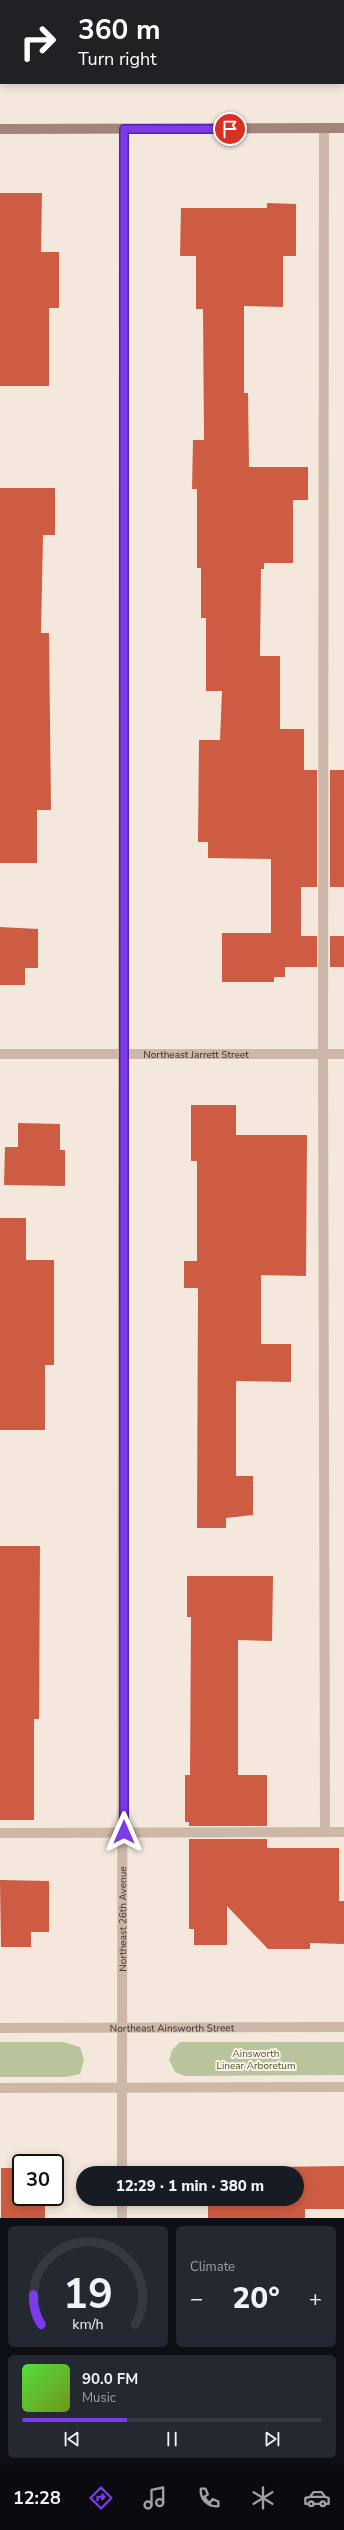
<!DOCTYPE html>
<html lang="en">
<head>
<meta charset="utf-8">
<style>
	body { margin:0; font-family:"Nunito Sans",sans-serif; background:#242831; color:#f1f3f6; height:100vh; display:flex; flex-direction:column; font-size:15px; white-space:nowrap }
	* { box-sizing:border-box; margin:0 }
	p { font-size:13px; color:#9ea1a6 }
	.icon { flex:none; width:22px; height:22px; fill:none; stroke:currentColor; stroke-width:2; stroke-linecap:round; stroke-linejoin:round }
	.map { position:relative; height:2218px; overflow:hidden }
	.sheet { display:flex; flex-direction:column; gap:8px; padding:8px; background:#0d0f14; flex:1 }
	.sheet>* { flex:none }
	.guide { position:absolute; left:0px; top:0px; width:344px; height:84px; box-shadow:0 2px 10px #0003; background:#202124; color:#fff; overflow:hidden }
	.speed { position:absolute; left:12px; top:2154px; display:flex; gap:8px; font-size:20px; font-weight:700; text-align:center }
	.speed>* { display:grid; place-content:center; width:52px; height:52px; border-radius:50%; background:#171b24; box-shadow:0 2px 10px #0003; line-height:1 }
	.speed .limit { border:2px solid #111; border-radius:6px; background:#fff; color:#111 }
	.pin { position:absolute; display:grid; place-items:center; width:34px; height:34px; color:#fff; margin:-17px; border:2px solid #fff; border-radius:50%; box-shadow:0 1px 4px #0007 }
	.me { position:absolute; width:44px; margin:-22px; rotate:0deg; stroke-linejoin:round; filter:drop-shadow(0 0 3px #0008) }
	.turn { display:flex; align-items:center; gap:14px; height:84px; padding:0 12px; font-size:18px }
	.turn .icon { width:52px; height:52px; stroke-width:2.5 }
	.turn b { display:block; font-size:28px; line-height:34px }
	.big { font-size:30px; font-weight:800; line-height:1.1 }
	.sheet .card { flex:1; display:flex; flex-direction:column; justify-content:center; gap:6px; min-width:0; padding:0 14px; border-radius:6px; background:#242831 }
	.sheet .dial { align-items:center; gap:0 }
	.dial svg { height:104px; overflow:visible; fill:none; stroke:#363941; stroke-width:7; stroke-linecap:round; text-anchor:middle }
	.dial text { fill:#f1f3f6; stroke:none }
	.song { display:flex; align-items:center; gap:12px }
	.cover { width:48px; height:48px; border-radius:6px; background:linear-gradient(135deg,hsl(110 70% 55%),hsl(80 70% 35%)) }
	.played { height:4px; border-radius:2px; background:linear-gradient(90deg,#7c3aed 35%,#363941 35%) }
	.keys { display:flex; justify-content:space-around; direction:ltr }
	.heat { display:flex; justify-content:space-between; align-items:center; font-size:22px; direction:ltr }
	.sheet .tiles { flex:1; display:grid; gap:8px; grid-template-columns:1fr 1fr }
	.card:last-child { grid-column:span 2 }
	.trip { position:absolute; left:76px; top:2166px; width:228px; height:40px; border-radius:20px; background:#171b24; box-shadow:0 2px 10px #0003; font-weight:800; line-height:40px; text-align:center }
	.tab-bar { display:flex; height:64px; justify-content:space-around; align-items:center; background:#090b0e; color:#9ea1a6 }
	.tab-bar .icon { width:28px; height:28px }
	.tab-bar .selected { color:#7c3aed }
	.tab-bar b { font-size:18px; color:#f1f3f6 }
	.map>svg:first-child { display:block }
	.green { fill:#b9c49c }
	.building { fill:#cd5c42 }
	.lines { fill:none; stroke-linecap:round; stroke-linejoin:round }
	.service { stroke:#cdb7a8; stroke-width:10 }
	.minor { stroke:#cdb7a8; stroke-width:10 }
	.tertiary { stroke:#cdb7a8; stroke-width:10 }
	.secondary { stroke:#a18579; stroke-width:10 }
	.route-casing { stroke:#51269a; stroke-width:10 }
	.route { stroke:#7c3aed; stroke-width:7 }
	.labels { text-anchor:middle; stroke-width:4; stroke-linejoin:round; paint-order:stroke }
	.street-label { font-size:10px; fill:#392d29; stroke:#fbf2ea }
	.park-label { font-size:10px; fill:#4b592b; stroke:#fbf2ea }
</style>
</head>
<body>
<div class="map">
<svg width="344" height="2218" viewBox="0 0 344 2218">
	<rect width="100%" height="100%" fill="#f4e8dd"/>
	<g class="green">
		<path d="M0,2042H63L80,2047L84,2060L80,2074L66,2077H0Z"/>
		<path d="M180,2042H344V2075L185,2076L175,2072L169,2060L172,2050Z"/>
	</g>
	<g class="building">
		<path d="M0,193H42L41,252H59V308H49V386H0Z"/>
		<path d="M267,203L296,204V256H283V307L244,306V393H248L249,467H308V500H293V563H264V569H261L260,656H280V729H304V770H317V887H301V936H317V967H285V977H274V982H222V933H271V859L208,858V842H198L199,740H220L222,691H206V618H201V568H197V489H192L193,440H204L203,309H196V256H180L181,208H267Z"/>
		<path d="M0,488H55V535H43L41,633H49L51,810H37V863H0Z"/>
		<rect x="330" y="770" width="14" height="117"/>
		<path d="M0,927L38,929V968H25V985H0Z"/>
		<rect x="330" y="936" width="14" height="31"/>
		<path d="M191,1105H236V1135H307L306,1276L261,1275V1344H291V1382L236,1381V1476H253V1515L226,1518V1528H197L198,1288H184V1261H197V1161H191Z"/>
		<path d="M18,1123L60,1124V1150H65V1186L4,1185L5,1147H18Z"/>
		<path d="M0,1218H26V1260H54V1365H45V1430H0Z"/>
		<path d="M0,1546H40L39,1719H34V1820H0Z"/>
		<path d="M187,1576H273L272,1641L238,1640V1775H267V1826H189V1822H185V1775H190L191,1617H187Z"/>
		<path d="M189,1839H267V1848H339V1901H344V1944L310,1943V1949H268L227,1906V1945H194V1929H189Z"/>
		<path d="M0,1880L49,1881V1932H31V1947H1Z"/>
		<path d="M15,2155H45V2163H21V2197H45V2218H1V2168H15Z"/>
		<path d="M344,2166V2209H305V2218H208V2199H297V2173H208V2168Z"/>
	</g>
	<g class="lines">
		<g class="service">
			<path d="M324,128L323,1054L325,1832"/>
			<path d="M0,1833L344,1832"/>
		</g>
		<g class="minor">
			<path id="s1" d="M0,1054H344"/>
			<path id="s2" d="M122,2173L124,129"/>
			<path d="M122,2199V2218"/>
		</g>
		<g class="tertiary">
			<path id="s3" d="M0,2028L344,2027"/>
			<path d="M0,2088L344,2087"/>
		</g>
		<path class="secondary" d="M0,129L344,128"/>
	</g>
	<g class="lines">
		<g class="route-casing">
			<path id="route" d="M124,1832V129H230"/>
		</g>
		<use href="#route" class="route"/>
	</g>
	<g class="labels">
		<g class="street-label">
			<text dy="4" stroke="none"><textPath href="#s1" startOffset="196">Northeast Jarrett Street</textPath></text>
			<text dy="4" stroke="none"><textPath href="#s2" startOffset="254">Northeast 26th Avenue</textPath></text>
			<text dy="4" stroke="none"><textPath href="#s3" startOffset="172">Northeast Ainsworth Street</textPath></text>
		</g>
		<g class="park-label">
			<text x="256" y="2057">Ainsworth<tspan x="256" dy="12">Linear Arboretum</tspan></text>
		</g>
	</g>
</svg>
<div class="speed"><div class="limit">30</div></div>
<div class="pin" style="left:230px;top:129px;background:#d93025"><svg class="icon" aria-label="arrive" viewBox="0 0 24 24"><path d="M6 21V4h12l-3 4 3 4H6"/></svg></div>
<svg class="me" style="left:124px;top:1832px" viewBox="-20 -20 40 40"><path d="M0-17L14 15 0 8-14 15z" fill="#7c3aed" stroke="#fff" stroke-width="4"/></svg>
<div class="trip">12:29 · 1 min · 380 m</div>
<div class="guide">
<div class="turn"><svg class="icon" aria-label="right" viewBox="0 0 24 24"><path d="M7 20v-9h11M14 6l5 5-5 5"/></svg><div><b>360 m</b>Turn right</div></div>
</div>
</div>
<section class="sheet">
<div class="tiles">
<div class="card dial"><svg viewBox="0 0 100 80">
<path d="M14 69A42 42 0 1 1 86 69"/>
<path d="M14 69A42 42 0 0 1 8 46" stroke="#7c3aed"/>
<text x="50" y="56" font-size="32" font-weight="700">19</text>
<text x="50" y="72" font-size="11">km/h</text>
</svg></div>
<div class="card"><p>Climate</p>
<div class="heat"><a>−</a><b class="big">20°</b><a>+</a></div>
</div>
<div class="card">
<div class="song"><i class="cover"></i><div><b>90.0 FM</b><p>Music</p></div></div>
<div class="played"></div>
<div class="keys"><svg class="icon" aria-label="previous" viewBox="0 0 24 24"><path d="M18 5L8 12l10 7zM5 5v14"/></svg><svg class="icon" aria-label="pause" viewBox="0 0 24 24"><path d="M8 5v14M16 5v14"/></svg><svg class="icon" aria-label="next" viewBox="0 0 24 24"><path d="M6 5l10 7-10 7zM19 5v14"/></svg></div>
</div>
</div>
</section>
<nav class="tab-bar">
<b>12:28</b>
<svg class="icon selected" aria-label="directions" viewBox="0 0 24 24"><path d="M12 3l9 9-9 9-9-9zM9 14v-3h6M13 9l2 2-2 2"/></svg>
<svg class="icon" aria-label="music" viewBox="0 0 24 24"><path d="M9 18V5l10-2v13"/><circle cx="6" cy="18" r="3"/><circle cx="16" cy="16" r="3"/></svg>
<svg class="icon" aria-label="phone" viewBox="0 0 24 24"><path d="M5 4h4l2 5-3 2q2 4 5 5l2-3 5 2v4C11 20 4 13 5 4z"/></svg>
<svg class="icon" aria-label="climate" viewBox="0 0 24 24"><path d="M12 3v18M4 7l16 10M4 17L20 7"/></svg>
<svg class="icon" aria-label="car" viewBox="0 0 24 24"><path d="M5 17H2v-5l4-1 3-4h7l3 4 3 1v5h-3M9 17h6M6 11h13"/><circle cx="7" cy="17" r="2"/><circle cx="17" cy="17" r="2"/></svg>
</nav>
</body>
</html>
